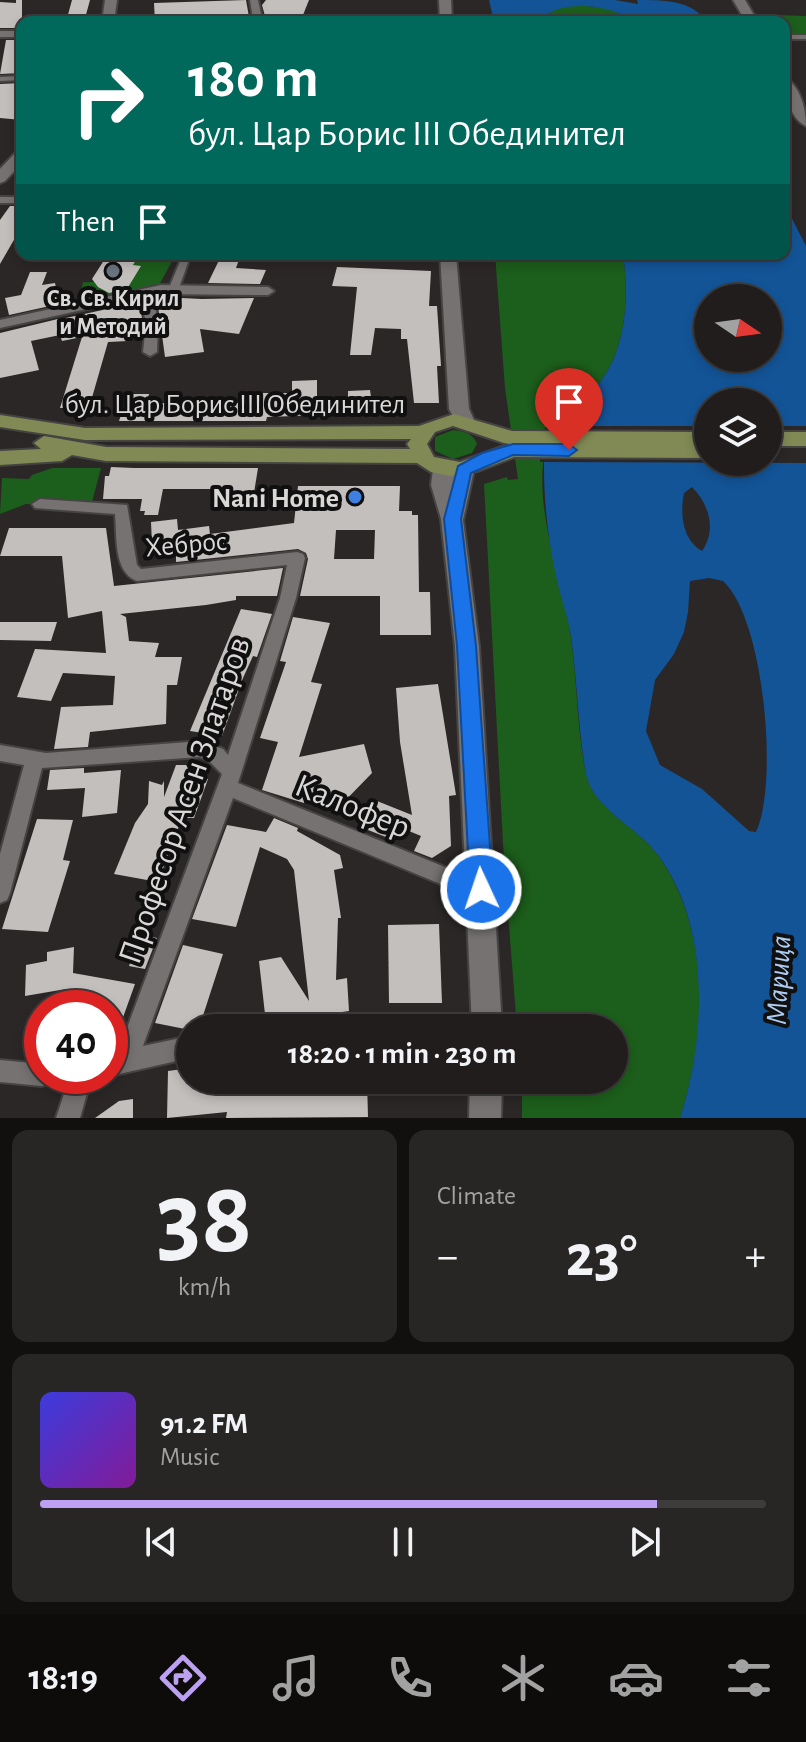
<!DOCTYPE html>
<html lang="en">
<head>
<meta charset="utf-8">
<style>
	body { margin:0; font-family:"Alegreya Sans",sans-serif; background:#282625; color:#f1f3f6; height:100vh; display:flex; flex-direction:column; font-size:30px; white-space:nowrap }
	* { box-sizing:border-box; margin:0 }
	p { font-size:26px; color:#a2a2a3 }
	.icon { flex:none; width:44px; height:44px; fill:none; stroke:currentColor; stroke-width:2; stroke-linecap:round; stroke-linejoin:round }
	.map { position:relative; height:1118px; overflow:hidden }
	.sheet { display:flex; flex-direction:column; gap:12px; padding:12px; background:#12100f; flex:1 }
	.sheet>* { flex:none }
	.banner { position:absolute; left:16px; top:16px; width:774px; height:244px; border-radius:16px; box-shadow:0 4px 12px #0003,0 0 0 2px #3d3b3b; background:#00695c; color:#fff; overflow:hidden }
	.needle { width:52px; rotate:103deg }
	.tools { position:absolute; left:694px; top:284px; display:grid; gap:16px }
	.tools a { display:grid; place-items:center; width:88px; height:88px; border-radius:50%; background:#201d1c; box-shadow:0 4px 12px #0003,0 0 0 2px #3d3b3b; font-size:40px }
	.speed { position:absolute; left:24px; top:990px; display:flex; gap:16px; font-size:40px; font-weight:700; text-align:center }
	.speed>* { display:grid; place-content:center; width:104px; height:104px; border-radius:50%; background:#201d1c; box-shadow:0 4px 12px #0003,0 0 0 2px #3d3b3b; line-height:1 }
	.speed .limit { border:12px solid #d22; background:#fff; color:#111 }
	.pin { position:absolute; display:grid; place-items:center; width:68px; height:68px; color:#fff; margin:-82px -34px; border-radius:50% 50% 50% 0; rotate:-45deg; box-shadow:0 0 8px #0007 }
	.pin .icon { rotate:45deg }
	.me { position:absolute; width:88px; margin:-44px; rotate:357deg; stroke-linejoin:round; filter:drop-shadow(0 0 6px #0008) }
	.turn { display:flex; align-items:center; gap:28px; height:168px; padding:0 40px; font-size:36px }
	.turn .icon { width:104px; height:104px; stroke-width:2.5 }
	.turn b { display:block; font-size:56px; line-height:68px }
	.then { display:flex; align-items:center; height:76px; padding:0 40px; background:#0003; gap:16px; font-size:30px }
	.big { font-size:60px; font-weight:700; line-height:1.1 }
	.sheet .tile { flex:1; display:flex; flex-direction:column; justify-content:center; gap:12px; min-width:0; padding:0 28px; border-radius:16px; background:#282625 }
	.sheet .dial { align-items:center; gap:0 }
	.dial b { font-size:104px; line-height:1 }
	.song { display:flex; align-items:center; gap:24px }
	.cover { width:96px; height:96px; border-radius:12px; background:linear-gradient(135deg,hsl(240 70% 55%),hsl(290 70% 35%)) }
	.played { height:8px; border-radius:4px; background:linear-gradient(90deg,#bca0f2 85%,#3d3b3b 85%) }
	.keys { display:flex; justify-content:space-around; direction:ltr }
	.heat { display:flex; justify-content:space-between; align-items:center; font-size:44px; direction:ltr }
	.sheet .tiles { flex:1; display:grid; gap:12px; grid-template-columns:1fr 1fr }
	.tile:last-child { grid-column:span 2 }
	.trip { position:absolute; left:176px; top:1014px; width:452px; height:80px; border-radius:40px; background:#201d1c; box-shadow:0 4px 12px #0003,0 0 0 2px #3d3b3b; font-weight:700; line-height:80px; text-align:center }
	.dock { display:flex; height:128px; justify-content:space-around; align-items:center; background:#0d0c0b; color:#a2a2a3 }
	.dock .icon { width:56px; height:56px }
	.dock .on { color:#bca0f2 }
	.dock b { font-size:36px; color:#f1f3f6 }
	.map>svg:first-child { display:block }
	.green { fill:#1c5e1b }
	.water { fill:#135497; fill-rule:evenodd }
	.pier { fill:#2a2726 }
	.building { fill:#c2bfbd; fill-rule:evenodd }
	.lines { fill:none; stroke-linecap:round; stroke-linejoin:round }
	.pedestrian-casing { stroke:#464443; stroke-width:4 }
	.minor-casing { stroke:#464443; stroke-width:4 }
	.tertiary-casing { stroke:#464443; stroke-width:4 }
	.secondary-casing { stroke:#464443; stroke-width:4 }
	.primary-casing { stroke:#464443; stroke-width:4 }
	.pedestrian { fill:#757271; fill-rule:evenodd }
	.minor { fill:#757271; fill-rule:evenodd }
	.tertiary { fill:#757271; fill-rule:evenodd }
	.secondary { fill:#757271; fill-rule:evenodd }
	.primary { fill:#818954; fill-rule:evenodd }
	.route { fill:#1a73e8; stroke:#114b97; stroke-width:2 }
	.worship-dot { fill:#6b7280; stroke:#111010; stroke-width:3 }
	.shop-dot { fill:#3f7fe0; stroke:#111010; stroke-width:3 }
	.labels { text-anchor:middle; stroke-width:8; stroke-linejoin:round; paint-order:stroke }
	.far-poi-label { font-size:24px; font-weight:bold; fill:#dad8d7; stroke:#111010 }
	.street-label { font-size:28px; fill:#dad8d7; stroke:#111010 }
	.poi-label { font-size:28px; font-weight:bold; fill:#dad8d7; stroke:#111010; text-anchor:end }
	.water-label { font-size:30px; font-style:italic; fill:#adccf1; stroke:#111010 }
	.near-street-label { font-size:34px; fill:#dad8d7; stroke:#111010 }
</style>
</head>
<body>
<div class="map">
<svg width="806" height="1118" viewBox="0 0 806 1118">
	<rect width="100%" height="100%" fill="#2a2726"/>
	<g class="green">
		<path d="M577,5L615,9L633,22H547L546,19L553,8Z"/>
		<path d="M750,14L806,16V35H784V22H754Z"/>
		<path d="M140,254H176L159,285L139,293L78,304L83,282C104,284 129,272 140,254Z"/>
		<path d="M495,254H623C629,297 627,352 596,387C588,396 577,401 568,409C556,418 546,443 544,457C535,513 563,582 571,637C577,681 577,726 585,769C592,811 636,824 658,855C711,930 707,1035 680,1118H522V1080H614V1028H517L504,862L484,484L507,477L508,480L518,479L505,388Z"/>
		<path d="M453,430C463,431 473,433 477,444L472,453L453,459L435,451V437Z"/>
		<path d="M52,468H101L91,506L26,504L0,514L2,478L29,479L32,475Z"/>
	</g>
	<g class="water">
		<path d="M489,0H615L638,4L637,0C664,0 692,0 707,22H633C615,5 565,0 547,15V22H494Z"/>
		<path d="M784,203L806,246V1118H680C706,1037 711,927 658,855C635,824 591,810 585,769C578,725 577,680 571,636C567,613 559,593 555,571C548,538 544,502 544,468C544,458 543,442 547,432C556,411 582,403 596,387C627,352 629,297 623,254H784ZM708,298H768V358H708ZM708,402H768V462H708ZM692,487C709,504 717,530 702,551C682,540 680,513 684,493ZM709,578L723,581C764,618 779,783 756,832L749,831L702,789L660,765L646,731L655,680L674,654L684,632L688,612L690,581Z"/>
	</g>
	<path class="pier" d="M547,426H708V462H768V426H806V463L540,462L543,431Z"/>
	<g class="building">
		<path d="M16,0H22V28H0V2L16,3Z"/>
		<path d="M72,0H90L84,22H66Z"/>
		<path d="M246,0L249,17L155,22L154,3Z"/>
		<path d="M266,0H309L301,20L293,22L265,16L262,5Z"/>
		<path d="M6,40H22V73L0,74Z"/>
		<path d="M22,83V120L0,118V84Z"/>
		<path d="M10,206H22V226L0,264V220Z"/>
		<path d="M108,254L139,255L133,265L141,266L127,289L109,293L98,287L92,279Z"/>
		<path d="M222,254H241L236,268L266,270L260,284L208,283Z"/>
		<path d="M337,267L431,271L429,306H437L441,366H437L439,403H414L407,339H401V329L375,328L371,355H350L357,287L332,286Z"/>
		<path d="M30,272H47L42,285L55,283L59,304L9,315L5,298L21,295Z"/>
		<path d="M161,297L202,299L254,298L239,334L200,329L204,352L165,357L157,299Z"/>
		<path d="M139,302L142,318L131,320L128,341L108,342L89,408H60L82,337L62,341L60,335L31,341L39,370L0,378V333L62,318L63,323L66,318Z"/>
		<path d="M317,380V399L348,398V391L370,390L371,397H377L378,413L267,417L266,421H119L128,394H149L147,403H241L243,393H292V381Z"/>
		<path d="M111,467L134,468H258L253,499H226L228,489H163L158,515H144L145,511H140L142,499H103L105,476H109Z"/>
		<path d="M298,486H400L399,511H412V515H418L419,592H430L431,635H380V596H300L308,559L306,553L298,549L176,562V549L168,550V543L152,544L151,522L177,519L178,530L209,526L210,534L294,523ZM336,530H375L374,559H334Z"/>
		<path d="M9,528H106L114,586L283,568L277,596H236V600L206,605L120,614L126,617L129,641L159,643L155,657H182L177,685H167L166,724L90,732L88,747L54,749L61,707L113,705L115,676L63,673L51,701L17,697L35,649L106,653L102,611L68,618L62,556H0Z"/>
		<path d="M241,609L272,614L257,657L253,656L243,678L222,736L190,731Z"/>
		<path d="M293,617L330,623L311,682L322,684L299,757L364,744L372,773L338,808L306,794L304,803L262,790L278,742L260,738L286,662L280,661Z"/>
		<path d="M0,622H57L51,641L0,640Z"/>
		<path d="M438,684L456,795L449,796L451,846L432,858L414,851L421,836L392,824L386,837L368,830L375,817L365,813L372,799L412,815L400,742L396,688Z"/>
		<path d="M176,765H186L193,775L208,779L194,818H182L158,882L114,874L135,823L148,804L149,781L162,785L164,781V797Z"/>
		<path d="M84,768V773L121,770L117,813L82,817L85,788L47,790L50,770Z"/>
		<path d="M274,818L298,828L297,831L340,855L343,868L334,870L341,918H338L336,980L347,978L349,1011L266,1023L259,961L281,957L309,1001L294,870L287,859L260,847L236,927L192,919L227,825L266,832Z"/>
		<path d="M37,819L73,820L63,860L70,861L48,932L2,929Z"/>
		<path d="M439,924L442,1003H389L388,925Z"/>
		<path d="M133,933L157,938L145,969L129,966L135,950L127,948Z"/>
		<path d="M183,945L223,954L199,1028L190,1030L155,1023Z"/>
		<path d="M74,947L73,973L135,984L112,1048L110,1008H59L66,989L25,996L26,965L47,961V952Z"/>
		<path d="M190,1068V1080H367L368,1117L226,1118L227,1112L167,1118L168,1071Z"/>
		<path d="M133,1099V1118H95L119,1101Z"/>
	</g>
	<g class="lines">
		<g class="pedestrian-casing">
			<g id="pedestrian">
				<rect x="784" y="35" width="22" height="4"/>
				<path d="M22,76V80L0,81V77Z"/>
				<path d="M183,254H191L179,288L174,291L171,290L169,288Z"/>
			</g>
		</g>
		<g class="minor-casing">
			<g id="minor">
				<path d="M250,0H258L262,19L278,22H236L253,19Z"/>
				<rect x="0" y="31" width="22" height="6"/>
				<rect x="0" y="197" width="22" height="6"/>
				<path d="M161,285L268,287L274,291L268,295L153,294L158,324L157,352L150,356L143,352L146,324L141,297L0,328V320Z"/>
				<path d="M40,499L127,505L137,565L141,569L297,552L303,554L305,558L296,598L238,783L462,874L465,881L462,888L455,890L233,798L143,1046L190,1036V1058L110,1076V1054L118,1052L222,774L209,761L200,757L42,768L10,893L7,900L0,903V854L24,765L0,761V745L46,753L201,741L223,749L228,755L280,598L287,565L137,581C113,572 117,535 115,514L35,508L32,504Z"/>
				<path d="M0,1060L42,1064V1076H53L50,1083L42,1086L0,1082Z"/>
				<path d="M70,1076H92L80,1118H56Z"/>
			</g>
		</g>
		<g class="tertiary-casing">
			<g id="tertiary">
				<path d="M439,0H451L452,22H440Z"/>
				<path d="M733,0H745L758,22H746Z"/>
				<path d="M784,77C800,85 806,109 806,126C790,119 784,93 784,77Z"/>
				<path d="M440,254H456L469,409L475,422L465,428L458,426L449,409Z"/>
				<path d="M443,462L450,464L452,476L457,465L464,463L474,470L463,520L479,646L502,1028H472L455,646L441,519L431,485L433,469Z"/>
				<path d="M470,1080H502L501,1118H469Z"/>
			</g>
		</g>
		<g class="secondary-casing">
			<g id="secondary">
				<path d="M105,0H117L114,22H102Z"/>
				<path d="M22,150V163L5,181L0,183V169L17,151Z"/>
			</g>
		</g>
		<g class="primary-casing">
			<g id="primary">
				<path d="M454,414L512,431L708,432V458L514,457L478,471L450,476L431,472L417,463L106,461L72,455L62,461L0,465V451L41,449L34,443L44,436L106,447L410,449L407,444L411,439L85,440L0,427V415L85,428L419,426ZM453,426L504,443L510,444L460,462L434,457L427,444L435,432Z"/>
				<rect x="768" y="432" width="38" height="14"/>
			</g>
		</g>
		<use href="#pedestrian" class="pedestrian"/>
		<use href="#minor" class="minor"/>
		<use href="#tertiary" class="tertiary"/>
		<use href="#secondary" class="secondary"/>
		<use href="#primary" class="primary"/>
	</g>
	<path class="route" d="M513,444H569L577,450L569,456L513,455L471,473L461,519L476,646L493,889L489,896L481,899L473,896L470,889L457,646L444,519L458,466L482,453Z"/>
	<circle class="worship-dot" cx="113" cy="271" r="8"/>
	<circle class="shop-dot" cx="355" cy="497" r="8"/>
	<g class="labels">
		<g class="far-poi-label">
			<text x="113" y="306">Св. Св. Кирил<tspan x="113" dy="28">и Методий</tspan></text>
		</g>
		<g class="street-label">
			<text x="235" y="413">бул. Цар Борис III Обединител</text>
			<text transform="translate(186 543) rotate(-5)" y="10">Хеброс</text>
		</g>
		<g class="poi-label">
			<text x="339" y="507">Nani Home</text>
		</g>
		<g class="water-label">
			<text transform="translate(778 980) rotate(-87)" y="10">Марица</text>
		</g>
		<g class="near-street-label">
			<text transform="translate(183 800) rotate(-71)" y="12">Професор Асен Златаров</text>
			<text transform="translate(353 805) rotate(22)" y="12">Калофер</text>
		</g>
	</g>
</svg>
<div class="tools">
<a><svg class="needle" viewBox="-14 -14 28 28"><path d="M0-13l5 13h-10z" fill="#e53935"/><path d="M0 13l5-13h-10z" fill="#a2a2a3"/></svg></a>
<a><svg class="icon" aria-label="layers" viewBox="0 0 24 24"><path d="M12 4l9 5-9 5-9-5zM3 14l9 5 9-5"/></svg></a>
</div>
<div class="speed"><div class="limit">40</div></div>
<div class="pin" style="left:569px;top:450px;background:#d93025"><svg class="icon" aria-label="arrive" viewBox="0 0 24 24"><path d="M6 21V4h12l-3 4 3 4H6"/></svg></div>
<svg class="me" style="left:481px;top:889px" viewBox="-20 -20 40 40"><circle r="17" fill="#1a73e8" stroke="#fff" stroke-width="3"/><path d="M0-11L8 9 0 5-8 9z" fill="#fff"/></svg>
<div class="trip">18:20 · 1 min · 230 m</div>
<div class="banner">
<div class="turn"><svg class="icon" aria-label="right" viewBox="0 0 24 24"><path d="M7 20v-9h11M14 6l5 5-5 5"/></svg><div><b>180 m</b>бул. Цар Борис III Обединител</div></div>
<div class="then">Then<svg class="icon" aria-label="arrive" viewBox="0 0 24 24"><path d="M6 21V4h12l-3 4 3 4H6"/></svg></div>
</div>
</div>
<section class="sheet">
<div class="tiles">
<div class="tile dial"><b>38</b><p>km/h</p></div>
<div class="tile"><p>Climate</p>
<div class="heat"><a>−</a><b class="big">23°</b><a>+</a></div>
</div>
<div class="tile">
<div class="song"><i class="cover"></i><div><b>91.2 FM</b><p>Music</p></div></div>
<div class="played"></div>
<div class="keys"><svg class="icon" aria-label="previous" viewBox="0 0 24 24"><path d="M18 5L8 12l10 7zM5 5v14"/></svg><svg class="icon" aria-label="pause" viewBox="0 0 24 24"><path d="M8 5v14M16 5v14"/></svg><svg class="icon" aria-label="next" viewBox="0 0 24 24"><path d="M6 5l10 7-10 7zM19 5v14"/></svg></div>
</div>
</div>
</section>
<nav class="dock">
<b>18:19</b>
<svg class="icon on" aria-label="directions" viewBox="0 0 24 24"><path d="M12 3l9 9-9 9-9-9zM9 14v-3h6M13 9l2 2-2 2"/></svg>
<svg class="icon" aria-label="music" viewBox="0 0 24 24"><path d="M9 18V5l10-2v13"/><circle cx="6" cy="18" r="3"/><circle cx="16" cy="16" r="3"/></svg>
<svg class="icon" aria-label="phone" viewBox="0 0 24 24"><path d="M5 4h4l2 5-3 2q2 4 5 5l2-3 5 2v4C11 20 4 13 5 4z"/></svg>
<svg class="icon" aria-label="climate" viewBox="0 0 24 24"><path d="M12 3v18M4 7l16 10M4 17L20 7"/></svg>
<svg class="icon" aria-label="car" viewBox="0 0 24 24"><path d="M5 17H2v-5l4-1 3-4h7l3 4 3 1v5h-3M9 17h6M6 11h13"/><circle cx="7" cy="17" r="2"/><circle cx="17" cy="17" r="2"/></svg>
<svg class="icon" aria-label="filters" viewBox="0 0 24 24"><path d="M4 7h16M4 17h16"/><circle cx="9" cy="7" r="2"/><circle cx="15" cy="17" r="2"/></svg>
</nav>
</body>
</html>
